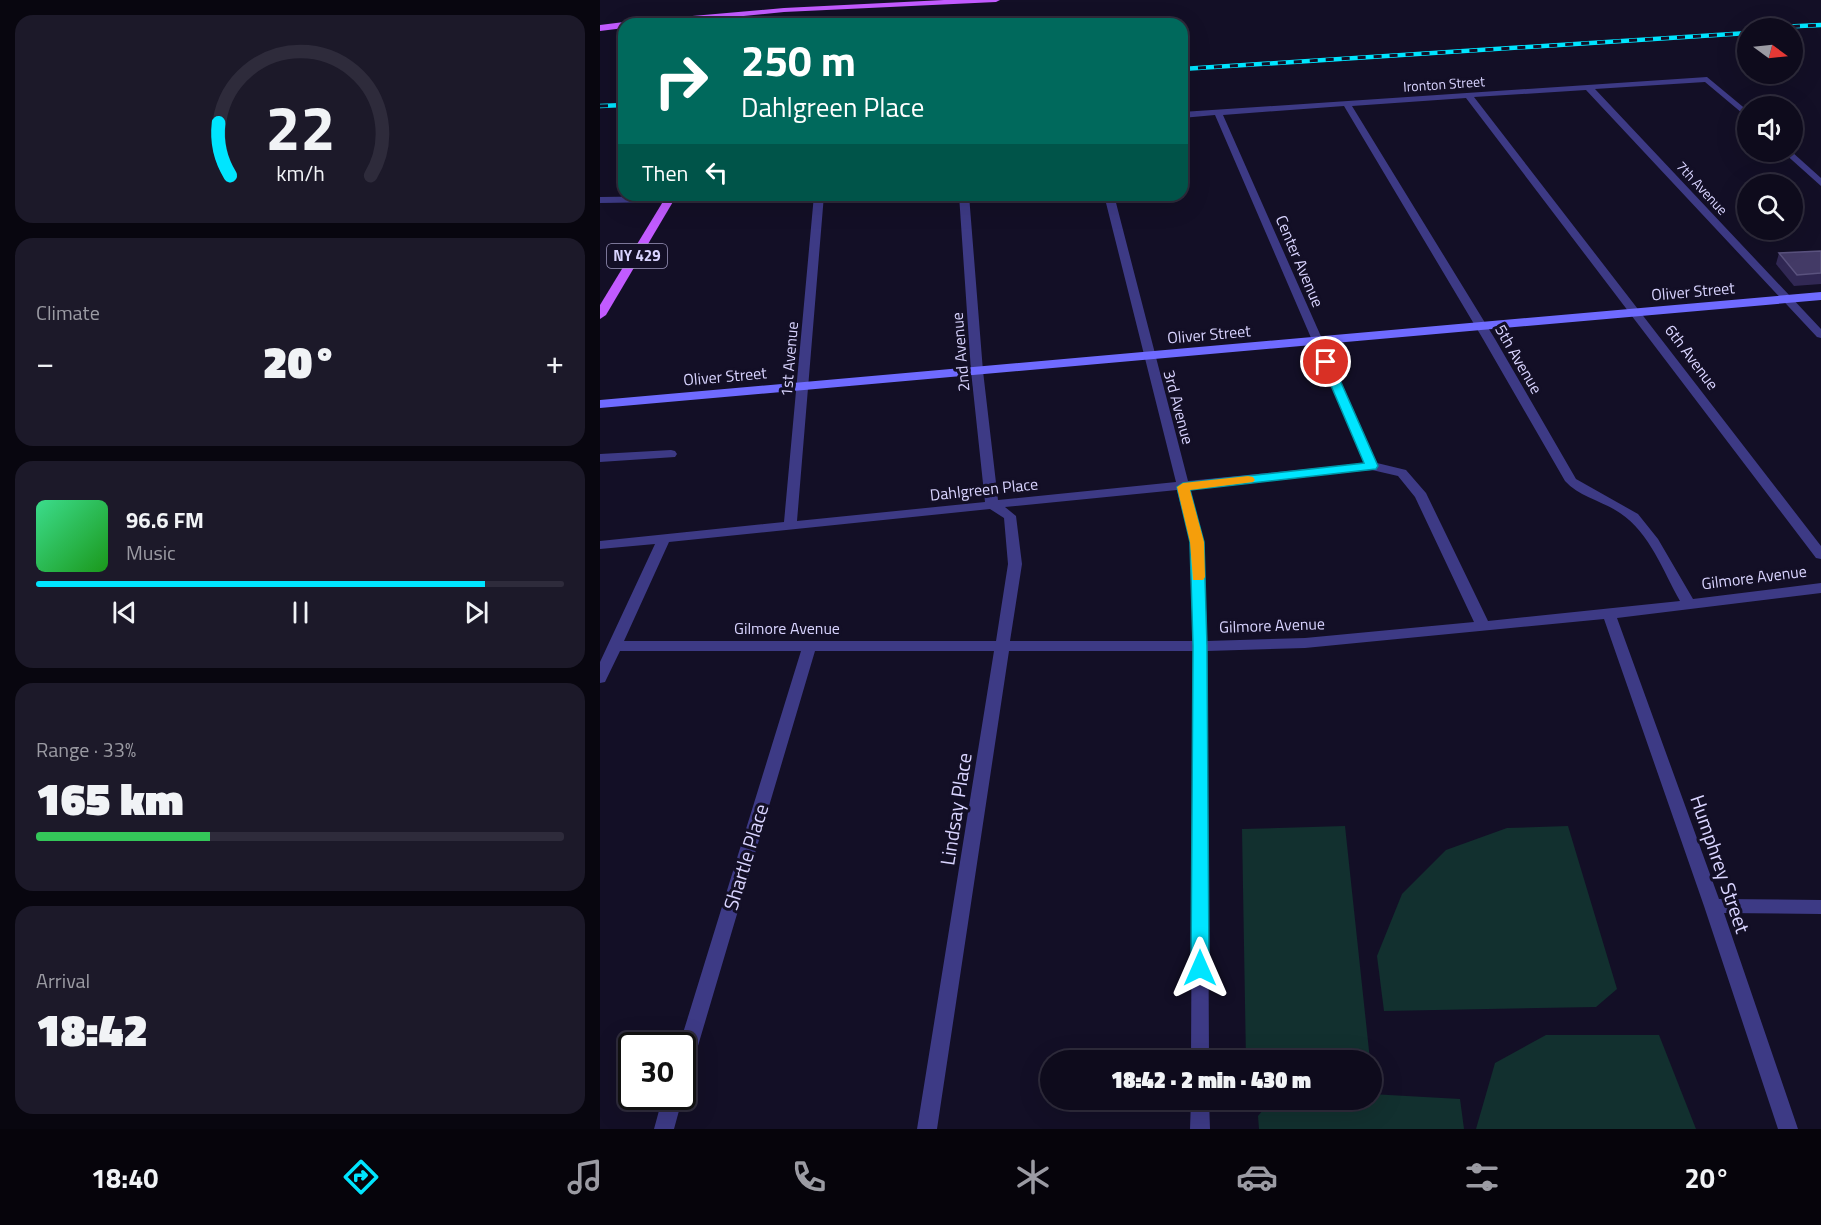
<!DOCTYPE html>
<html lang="en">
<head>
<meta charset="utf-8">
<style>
	body { margin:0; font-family:"Titillium Web",sans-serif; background:#1c1929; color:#f1f3f6; height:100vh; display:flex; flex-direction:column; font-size:22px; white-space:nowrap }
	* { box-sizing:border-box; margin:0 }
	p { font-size:20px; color:#9b9ba3 }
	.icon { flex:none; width:33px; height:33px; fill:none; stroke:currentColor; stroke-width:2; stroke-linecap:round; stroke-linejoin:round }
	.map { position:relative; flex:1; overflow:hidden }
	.drawer { display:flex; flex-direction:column; gap:15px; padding:15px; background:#08060f; width:600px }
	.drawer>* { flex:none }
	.hud { position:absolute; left:18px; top:18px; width:570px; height:183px; border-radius:18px; box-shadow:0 6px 24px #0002,0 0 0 2px #2e2b3b; background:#00695c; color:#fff; overflow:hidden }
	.needle { width:39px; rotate:105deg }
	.buttons { position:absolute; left:1137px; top:18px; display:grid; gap:12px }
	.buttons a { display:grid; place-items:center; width:66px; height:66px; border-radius:50%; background:#0e0b1c; box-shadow:0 6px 24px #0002,0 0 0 2px #2e2b3b; font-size:30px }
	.speed { position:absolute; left:18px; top:1032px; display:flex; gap:12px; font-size:30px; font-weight:700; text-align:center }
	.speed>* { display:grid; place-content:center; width:78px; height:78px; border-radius:50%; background:#0e0b1c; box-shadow:0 6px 24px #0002,0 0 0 2px #2e2b3b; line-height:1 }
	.speed .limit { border:3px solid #111; border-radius:9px; background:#fff; color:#111 }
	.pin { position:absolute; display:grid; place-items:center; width:51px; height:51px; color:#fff; margin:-26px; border:3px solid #fff; border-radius:50%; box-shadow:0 2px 6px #0007 }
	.me { position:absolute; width:66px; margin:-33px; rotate:0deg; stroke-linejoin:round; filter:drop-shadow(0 0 4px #0008) }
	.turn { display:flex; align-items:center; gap:21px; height:126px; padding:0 24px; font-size:27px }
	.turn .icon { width:78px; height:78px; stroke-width:2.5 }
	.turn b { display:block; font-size:42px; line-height:51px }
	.then { display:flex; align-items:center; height:57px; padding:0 24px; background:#0003; gap:12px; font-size:22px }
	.big { font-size:45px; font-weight:800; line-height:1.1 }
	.drawer .tile { flex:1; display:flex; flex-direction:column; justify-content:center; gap:9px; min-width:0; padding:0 21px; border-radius:18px; background:#1c1929 }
	.drawer .dial { align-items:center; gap:0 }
	.dial svg { height:156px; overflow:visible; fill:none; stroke:#2e2b3b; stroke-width:7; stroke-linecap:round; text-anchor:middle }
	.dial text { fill:#f1f3f6; stroke:none }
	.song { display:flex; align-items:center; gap:18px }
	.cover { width:72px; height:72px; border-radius:9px; background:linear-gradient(135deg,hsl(150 70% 55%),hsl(120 70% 35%)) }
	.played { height:6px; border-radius:3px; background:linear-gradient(90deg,#00e5ff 85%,#2e2b3b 85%) }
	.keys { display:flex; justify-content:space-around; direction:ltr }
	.heat { display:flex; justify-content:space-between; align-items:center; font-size:33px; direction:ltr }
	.charge { height:9px; border-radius:4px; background:linear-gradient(90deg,#34c759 33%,#2e2b3b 0) }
	.trip { position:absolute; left:440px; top:1050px; width:342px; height:60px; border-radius:30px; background:#0e0b1c; box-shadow:0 6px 24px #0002,0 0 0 2px #2e2b3b; font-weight:800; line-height:60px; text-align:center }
	.tab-bar { display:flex; height:96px; justify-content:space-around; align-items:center; background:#06040b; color:#9b9ba3 }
	.tab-bar .icon { width:42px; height:42px }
	.tab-bar .active { color:#00e5ff }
	.tab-bar b { font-size:27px; color:#f1f3f6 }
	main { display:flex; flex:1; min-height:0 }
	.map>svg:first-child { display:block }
	.green { fill:#12302f }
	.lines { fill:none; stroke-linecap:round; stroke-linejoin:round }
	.street { fill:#3d3a85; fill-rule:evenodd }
	.secondary { fill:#6f6bff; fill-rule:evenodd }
	.primary { fill:#c25bff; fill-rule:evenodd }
	.rail-casing { stroke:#00e5ff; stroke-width:4.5 }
	.rail { stroke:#130f26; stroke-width:3; stroke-dasharray:8; stroke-linecap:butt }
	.wall { fill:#312854 }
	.building { fill:#433a66; stroke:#5a527e; stroke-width:1.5 }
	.route { fill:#00e5ff; stroke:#0095a6; stroke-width:1.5 }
	.slow { fill:#f59e0b }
	.labels { text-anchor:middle; stroke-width:6; stroke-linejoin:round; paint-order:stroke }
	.far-street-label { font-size:14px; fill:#d9d4ff; stroke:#130f26 }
	.shield { fill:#130f26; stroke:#9e99be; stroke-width:1.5 }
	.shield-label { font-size:15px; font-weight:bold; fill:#d9d4ff }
	.street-label { font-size:16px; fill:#d9d4ff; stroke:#130f26 }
	.near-street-label { font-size:20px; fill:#d9d4ff; stroke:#130f26 }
</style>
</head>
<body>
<main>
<section class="drawer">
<div class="tile dial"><svg viewBox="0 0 100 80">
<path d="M14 69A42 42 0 1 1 86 69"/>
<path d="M14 69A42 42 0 0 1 8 42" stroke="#00e5ff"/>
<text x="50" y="56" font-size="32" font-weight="700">22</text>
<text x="50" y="72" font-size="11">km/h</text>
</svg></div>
<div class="tile"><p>Climate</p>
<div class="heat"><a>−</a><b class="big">20°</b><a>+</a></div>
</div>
<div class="tile">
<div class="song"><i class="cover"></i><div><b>96.6 FM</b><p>Music</p></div></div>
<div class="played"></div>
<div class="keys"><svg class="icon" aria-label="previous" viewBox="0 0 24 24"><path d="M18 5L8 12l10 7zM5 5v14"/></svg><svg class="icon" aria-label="pause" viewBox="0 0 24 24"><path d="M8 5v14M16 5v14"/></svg><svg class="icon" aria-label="next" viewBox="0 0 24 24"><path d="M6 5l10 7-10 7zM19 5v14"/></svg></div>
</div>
<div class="tile"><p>Range · 33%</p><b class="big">165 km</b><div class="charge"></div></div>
<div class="tile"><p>Arrival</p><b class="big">18:42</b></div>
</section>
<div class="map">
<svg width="1221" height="1129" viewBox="0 0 1221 1129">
	<rect width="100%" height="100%" fill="#130f26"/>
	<g class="green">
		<path d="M745,826L770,1060H646L642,829Z"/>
		<path d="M968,826L1017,989L996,1007L784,1011L777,956L802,894L846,850L907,828Z"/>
		<path d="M946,1035H1059L1096,1129H876L895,1063Z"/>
		<path d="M771,1094L860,1099L864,1129H659L658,1116L671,1100H771Z"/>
	</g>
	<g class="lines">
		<g class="street">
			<path d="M1107,77L1148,111V118L1105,82L995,89L1221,329V338L1217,337L986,90L874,97L1221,546V559L1216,558L866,98L752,106L895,339L976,479L1038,514L1058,539L1093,599L1221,583V593L1017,618L1119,899L1221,900V914L1124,913L1198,1129H1178L1104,906L1004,619L705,648L607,651L609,1060H591L593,651H409L337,1129H317L394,651H215L92,1066L89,1072L82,1074V1046H79L201,651H20L5,682L0,683V662L55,544L0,549V541L184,522L214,195H224L197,521L385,502L371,371L359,195H369L383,371L398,500L576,482L504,195H514L588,481L765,463L615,115L582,118V112ZM744,106L883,339L965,481C979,497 1003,501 1020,513C1050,533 1063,571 1080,601L888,621L826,493L806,470L777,463L623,115ZM772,470L798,476L815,497L874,622L705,638L607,641L604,542L590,488ZM577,490L590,542L593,641H410L422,564L416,516L405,507ZM390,509L404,518L408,564L396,641H24L69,542Z"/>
			<path d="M1183,152H1192L1221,178V186Z"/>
			<path d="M0,197L70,196L75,199L70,202L0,203Z"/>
			<path d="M71,450L75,451L77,454L75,457L0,462V454Z"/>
			<path d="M63,1096H83L74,1129H54Z"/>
			<path d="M591,1100H609L610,1129H590Z"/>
		</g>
		<path class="secondary" d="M1221,292V300L0,408V400Z"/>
		<g class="primary">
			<path d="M344,0H400L396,2L184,12L62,24H31L35,21L184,8Z"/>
			<path d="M24,22L28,24H24V28L0,31V25Z"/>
			<path d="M67,195H77L6,315L0,319V305Z"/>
		</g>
		<g class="rail-casing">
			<g id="rail">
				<path d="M1160,28L1221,25"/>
				<path d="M582,69L1148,33"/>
				<path d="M0,106L24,105"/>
			</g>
		</g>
		<use href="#rail" class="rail"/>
	</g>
	<path class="wall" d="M1221,251V284L1194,286L1176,264L1179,253Z"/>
	<path class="building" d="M1221,251V273L1197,275L1179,253Z"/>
	<path class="route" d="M726,359L732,362L778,466L776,469L590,490L604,542L607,646L609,968L607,974L600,976L594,974L591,968L593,646L590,542L577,487L583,483L764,463L721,362Z"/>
	<path class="slow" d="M648,476L653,477L655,480L653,482L590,490L604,542L605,577L603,580H593L590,542L577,487L583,483Z"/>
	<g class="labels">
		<g class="far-street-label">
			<text transform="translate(844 84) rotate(-4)" y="5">Ironton Street</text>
			<text transform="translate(1102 188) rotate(47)" y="5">7th Avenue</text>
		</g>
		<rect class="shield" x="7" y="244" width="60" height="24" rx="4.5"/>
		<g class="shield-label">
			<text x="37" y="261">NY 429</text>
		</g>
		<g class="street-label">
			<text transform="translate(700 261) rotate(67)" y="6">Center Avenue</text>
			<text transform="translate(1093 291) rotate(-5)" y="6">Oliver Street</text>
			<text transform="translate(609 334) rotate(-5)" y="6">Oliver Street</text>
			<text transform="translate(360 352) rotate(-95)" y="6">2nd Avenue</text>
			<text transform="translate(1092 357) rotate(53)" y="6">6th Avenue</text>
			<text transform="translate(189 359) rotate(-85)" y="6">1st Avenue</text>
			<text transform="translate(919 359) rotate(60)" y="6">5th Avenue</text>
			<text transform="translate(125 376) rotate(-5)" y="6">Oliver Street</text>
			<text transform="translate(579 407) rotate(75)" y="6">3rd Avenue</text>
			<text transform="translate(384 489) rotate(-6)" y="6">Dahlgreen Place</text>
			<text transform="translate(1154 577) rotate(-7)" y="6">Gilmore Avenue</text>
			<text transform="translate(672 625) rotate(-2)" y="6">Gilmore Avenue</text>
			<text x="187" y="634">Gilmore Avenue</text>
		</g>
		<g class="near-street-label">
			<text transform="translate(356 809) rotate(-81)" y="7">Lindsay Place</text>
			<text transform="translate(146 857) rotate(-73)" y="7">Shartle Place</text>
			<text transform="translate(1120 864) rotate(71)" y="7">Humphrey Street</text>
		</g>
	</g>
</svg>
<div class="buttons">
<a><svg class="needle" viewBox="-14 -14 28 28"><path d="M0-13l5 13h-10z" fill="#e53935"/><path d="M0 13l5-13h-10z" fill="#9b9ba3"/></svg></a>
<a><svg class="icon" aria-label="sound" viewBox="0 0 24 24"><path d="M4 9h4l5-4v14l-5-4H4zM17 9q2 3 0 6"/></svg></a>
<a><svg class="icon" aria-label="search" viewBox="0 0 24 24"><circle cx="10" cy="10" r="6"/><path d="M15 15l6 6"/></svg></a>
</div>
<div class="speed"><div class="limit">30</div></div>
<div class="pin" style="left:726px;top:362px;background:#d93025"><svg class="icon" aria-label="arrive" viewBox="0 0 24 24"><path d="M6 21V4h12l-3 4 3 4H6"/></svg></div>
<svg class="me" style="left:600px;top:968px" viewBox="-20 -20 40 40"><path d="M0-17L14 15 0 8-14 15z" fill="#00e5ff" stroke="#fff" stroke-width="4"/></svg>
<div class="trip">18:42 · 2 min · 430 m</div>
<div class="hud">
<div class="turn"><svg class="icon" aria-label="right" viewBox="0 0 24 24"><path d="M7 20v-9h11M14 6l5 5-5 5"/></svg><div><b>250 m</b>Dahlgreen Place</div></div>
<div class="then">Then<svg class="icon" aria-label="left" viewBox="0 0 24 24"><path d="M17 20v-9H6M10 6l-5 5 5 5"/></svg></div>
</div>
</div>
</main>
<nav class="tab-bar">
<b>18:40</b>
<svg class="icon active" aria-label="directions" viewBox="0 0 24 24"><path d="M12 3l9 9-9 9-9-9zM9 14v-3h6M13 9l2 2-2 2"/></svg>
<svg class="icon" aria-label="music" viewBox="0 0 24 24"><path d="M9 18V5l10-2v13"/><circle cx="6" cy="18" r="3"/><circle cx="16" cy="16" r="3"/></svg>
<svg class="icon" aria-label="phone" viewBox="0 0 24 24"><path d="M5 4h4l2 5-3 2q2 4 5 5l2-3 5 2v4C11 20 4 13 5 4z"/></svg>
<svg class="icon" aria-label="climate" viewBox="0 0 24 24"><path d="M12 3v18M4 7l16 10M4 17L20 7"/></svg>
<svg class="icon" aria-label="car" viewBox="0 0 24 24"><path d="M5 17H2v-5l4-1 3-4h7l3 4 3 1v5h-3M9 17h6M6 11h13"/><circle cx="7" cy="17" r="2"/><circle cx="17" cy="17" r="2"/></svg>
<svg class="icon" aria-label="filters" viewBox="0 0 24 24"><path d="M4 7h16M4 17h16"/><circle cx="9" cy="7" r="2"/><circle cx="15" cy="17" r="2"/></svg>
<b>20°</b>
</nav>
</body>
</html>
